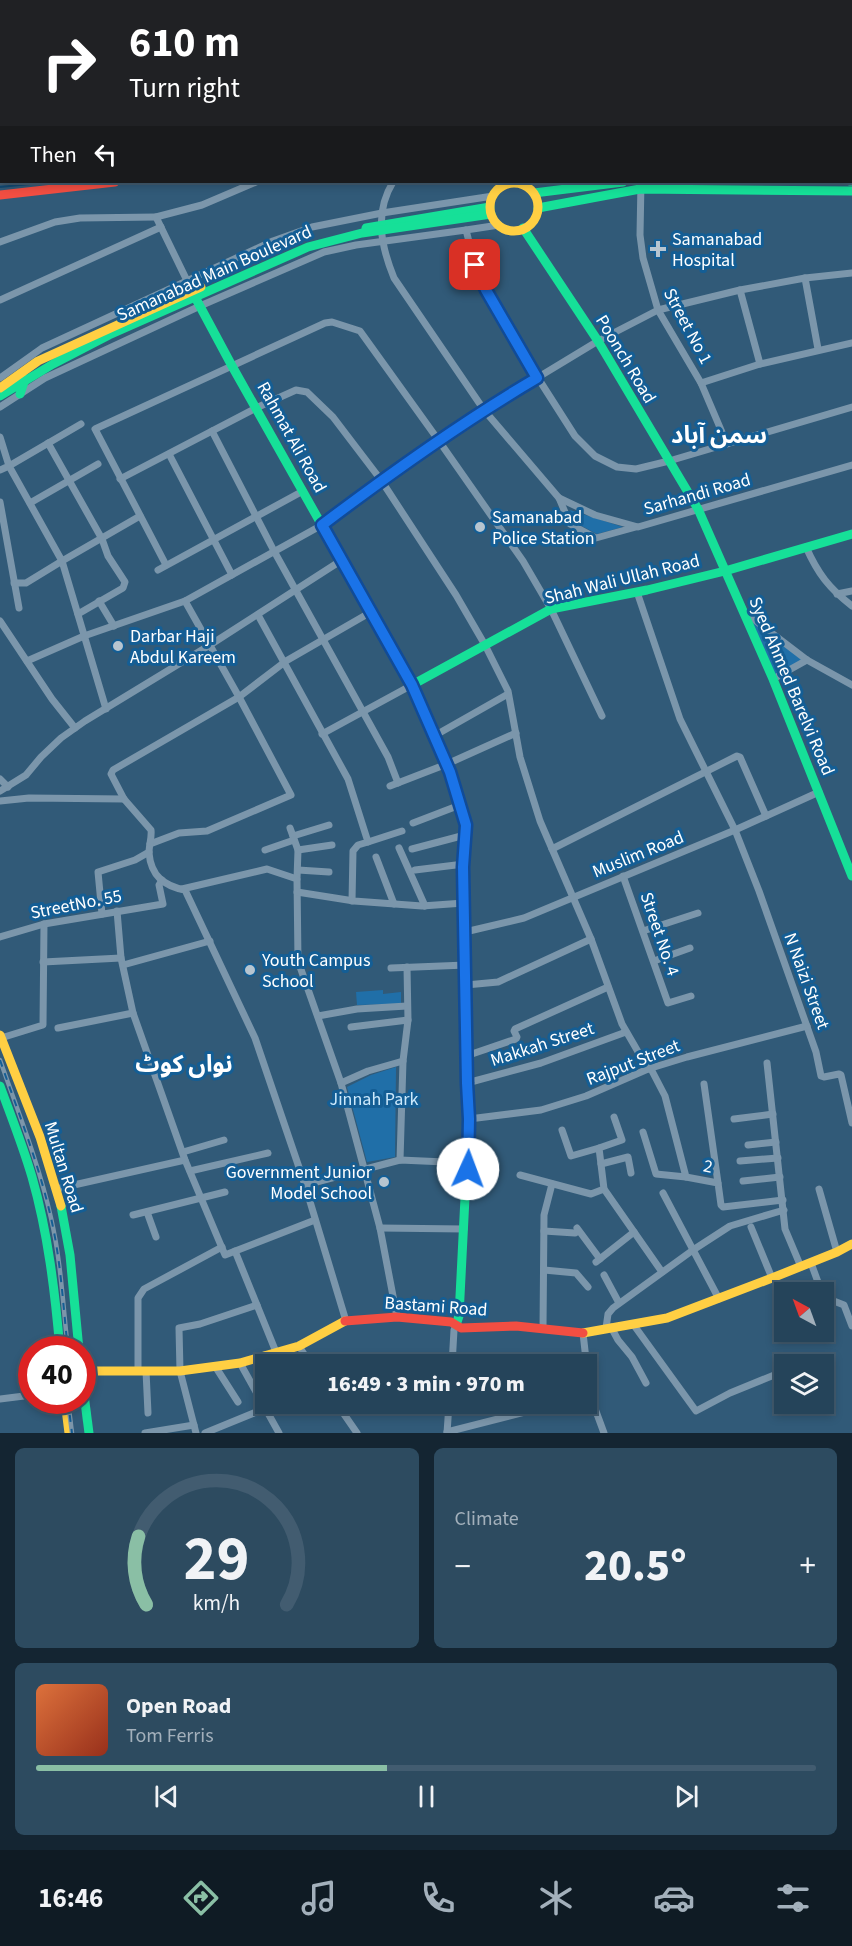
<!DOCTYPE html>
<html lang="en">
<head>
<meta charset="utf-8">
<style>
	body { margin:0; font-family:"Source Sans 3","Noto Sans Arabic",sans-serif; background:#2d4b60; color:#f1f3f6; height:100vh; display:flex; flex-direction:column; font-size:22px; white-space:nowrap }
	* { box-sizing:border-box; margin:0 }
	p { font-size:20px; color:#a3b0bb }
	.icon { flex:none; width:33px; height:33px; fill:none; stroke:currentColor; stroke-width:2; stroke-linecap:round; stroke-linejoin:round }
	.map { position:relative; height:1433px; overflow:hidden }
	.side { display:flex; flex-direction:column; gap:15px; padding:15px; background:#142532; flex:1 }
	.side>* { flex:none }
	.banner { position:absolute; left:0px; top:0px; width:852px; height:183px; box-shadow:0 3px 9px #0003,0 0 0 2px #425c70; background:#202124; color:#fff; overflow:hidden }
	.needle { width:39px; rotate:319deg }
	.tools { position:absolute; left:774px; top:1282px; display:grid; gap:12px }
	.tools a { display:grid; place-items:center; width:60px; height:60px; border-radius:0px; background:#25445a; box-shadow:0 3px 9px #0003,0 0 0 2px #425c70; font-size:30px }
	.speed { position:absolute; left:18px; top:1336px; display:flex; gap:12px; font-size:30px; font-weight:700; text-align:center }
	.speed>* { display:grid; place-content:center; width:78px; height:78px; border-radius:50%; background:#25445a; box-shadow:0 3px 9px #0003,0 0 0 2px #425c70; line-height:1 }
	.speed .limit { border:9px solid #d22; background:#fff; color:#111 }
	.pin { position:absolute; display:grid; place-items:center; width:51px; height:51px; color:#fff; margin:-26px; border-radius:12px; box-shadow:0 3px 9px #0006 }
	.me { position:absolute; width:66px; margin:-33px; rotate:2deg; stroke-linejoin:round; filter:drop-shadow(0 0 4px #0008) }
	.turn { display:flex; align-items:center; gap:21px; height:126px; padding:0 30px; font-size:27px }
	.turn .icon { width:78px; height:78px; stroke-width:2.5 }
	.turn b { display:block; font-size:42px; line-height:51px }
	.then { display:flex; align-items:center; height:57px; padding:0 30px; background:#0003; gap:12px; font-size:22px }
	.big { font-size:45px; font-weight:800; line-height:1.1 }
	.side .widget { flex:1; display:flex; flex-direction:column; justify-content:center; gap:9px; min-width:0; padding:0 21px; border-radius:9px; background:#2d4b60 }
	.side .dial { align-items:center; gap:0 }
	.dial svg { height:156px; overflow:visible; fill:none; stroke:#425c70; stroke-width:7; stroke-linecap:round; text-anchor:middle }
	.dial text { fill:#f1f3f6; stroke:none }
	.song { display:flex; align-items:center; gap:18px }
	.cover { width:72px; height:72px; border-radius:9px; background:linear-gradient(135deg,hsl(20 70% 55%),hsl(10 70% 35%)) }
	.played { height:6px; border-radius:3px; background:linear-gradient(90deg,#8abfa5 45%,#425c70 45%) }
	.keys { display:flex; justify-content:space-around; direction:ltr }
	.heat { display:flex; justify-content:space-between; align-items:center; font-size:33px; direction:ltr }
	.side .tiles { flex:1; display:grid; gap:15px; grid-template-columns:1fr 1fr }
	.widget:last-child { grid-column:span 2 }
	.trip { position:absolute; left:255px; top:1354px; width:342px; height:60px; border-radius:0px; background:#25445a; box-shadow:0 3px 9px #0003,0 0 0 2px #425c70; font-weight:800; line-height:60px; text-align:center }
	.tab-bar { display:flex; height:96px; justify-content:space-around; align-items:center; background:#0f1b24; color:#a3b0bb }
	.tab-bar .icon { width:42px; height:42px }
	.tab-bar .selected { color:#8abfa5 }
	.tab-bar b { font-size:27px; color:#f1f3f6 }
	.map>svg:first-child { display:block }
	.green { fill:#206fa8 }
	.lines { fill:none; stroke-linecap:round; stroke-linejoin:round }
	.stream { stroke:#104872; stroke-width:2 }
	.street { stroke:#7b96ab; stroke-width:7 }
	.fast { stroke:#16e098; stroke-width:9 }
	.slow { stroke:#ffcf43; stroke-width:9 }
	.jam { stroke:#f24e42; stroke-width:9 }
	.rail-casing { stroke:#7c96aa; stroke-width:4.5 }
	.rail { stroke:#145e95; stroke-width:2; stroke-dasharray:7; stroke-linecap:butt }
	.route-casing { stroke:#114b97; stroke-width:15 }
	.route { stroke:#1a73e8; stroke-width:10 }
	.poi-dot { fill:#b7c5d0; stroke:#145e95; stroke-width:2 }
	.labels { text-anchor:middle; stroke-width:6; stroke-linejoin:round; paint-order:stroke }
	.poi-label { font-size:18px; fill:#fff; stroke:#145e95; text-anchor:start }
	.street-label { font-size:18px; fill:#fff; stroke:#145e95 }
	.park-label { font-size:18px; fill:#cce9fc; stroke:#145e95 }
	.district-label { font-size:24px; font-weight:bold; fill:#fff; stroke:#145e95 }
</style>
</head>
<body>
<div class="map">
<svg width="852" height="1433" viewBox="0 0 852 1433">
	<rect width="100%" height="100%" fill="#315a78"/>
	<g class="green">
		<path d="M570,510L623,527L597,534L574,522Z"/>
		<path d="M741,609L807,660L773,679Z"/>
		<path d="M383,990V994L401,992V1004L357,1005L356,992Z"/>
		<path d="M396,1067L395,1157L367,1162L347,1087L371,1075Z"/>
	</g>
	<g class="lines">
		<g class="stream">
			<path d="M493,2L495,0"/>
			<path d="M0,187L50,182"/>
		</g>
		<g class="street">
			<path d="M71,0V2"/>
			<path d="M265,0L266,2"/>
			<path d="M132,2L133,0"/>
			<path d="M204,2L205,0"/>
			<path d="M586,2L588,0"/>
			<path d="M0,39L2,45"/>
			<path d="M850,43H852"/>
			<path d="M0,78H2"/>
			<path d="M850,113H852"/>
			<path d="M0,120H2"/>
			<path d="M0,157H2"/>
			<path d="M393,182C374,213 381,246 394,278L484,410L559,498L595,515L638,527L852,465"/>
			<path d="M641,182L640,235L643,258L658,310L701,383L727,444"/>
			<path d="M466,230L499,225"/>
			<path d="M0,242L55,222L80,218L156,217"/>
			<path d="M805,278L818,349"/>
			<path d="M740,290L760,364"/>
			<path d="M194,295L156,217L202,205L256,182"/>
			<path d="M0,300L161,227"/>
			<path d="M0,378L42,348L273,241L312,227L382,213L493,196"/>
			<path d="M701,383L760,364L852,343"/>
			<path d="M0,407L45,378L200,306L324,252L356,245L466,230L475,265L486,290L538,378L575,436L595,456L617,467L636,469L669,461L852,407"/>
			<path d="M81,424L9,466L62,561L140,516"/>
			<path d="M212,431L274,551L388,757L398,783"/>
			<path d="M0,437L9,466L0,470"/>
			<path d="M48,443L102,539L108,556L125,582L123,588L78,614"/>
			<path d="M169,454L232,575"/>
			<path d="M120,479L256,408L296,390L307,392L333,417L381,480L456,595L485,645L508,691L520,757L540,821L591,939L622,1024L648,1069"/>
			<path d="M559,498L570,524L596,538L636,527"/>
			<path d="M0,502L19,608"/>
			<path d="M30,503L98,464"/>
			<path d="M806,547C818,574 829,588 852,606"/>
			<path d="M166,565L95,429L325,323L332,322L360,331L439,441L523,561L551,609L602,716"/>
			<path d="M158,570L303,491"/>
			<path d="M14,583H26L62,561L106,709"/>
			<path d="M637,592L680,719L735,830L759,891L816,1052L821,1076L824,1077L839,1074L841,1075L852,1123"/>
			<path d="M837,594L852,591"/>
			<path d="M99,601L114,626"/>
			<path d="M743,611L807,660L852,685"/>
			<path d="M258,615L348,779L368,842L358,845L353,851L352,901"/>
			<path d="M0,621L52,699L75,728"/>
			<path d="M27,661L84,636L185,601L322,525L381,480L484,410L598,341L658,310L740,290L805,278L852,273"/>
			<path d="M773,679L807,660"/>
			<path d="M322,734L412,685"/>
			<path d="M434,736L508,694"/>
			<path d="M0,779L8,787"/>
			<path d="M390,786L447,764L516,733"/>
			<path d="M0,791L26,775L41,757L61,738L85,721L210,645L342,560"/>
			<path d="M0,801L29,798L124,799"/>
			<path d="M413,823L460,805"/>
			<path d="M290,828L298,850L297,879"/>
			<path d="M293,836L329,825"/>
			<path d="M368,842L402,831"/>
			<path d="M150,844L179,833L207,831L291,795L239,697L185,601"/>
			<path d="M399,848L425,906"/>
			<path d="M412,849L465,835"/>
			<path d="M552,849L737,756L740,757L766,816"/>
			<path d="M265,850L294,840"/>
			<path d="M298,850L332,845"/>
			<path d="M376,857L394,904"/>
			<path d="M298,870L329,872"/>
			<path d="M415,870L464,864"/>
			<path d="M623,876L668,1003L691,996"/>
			<path d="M182,889L267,869L297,879L298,961L341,1083"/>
			<path d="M297,892L354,901L422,906L464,903"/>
			<path d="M117,911L121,958L133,1013L185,1160L225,1255L315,1220"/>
			<path d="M102,914L98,872L135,860L149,852"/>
			<path d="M643,931L698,913"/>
			<path d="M465,932L524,918L735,830L819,792"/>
			<path d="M0,937L44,924L163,904L159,885L162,880"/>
			<path d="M654,961L690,948"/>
			<path d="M43,962L121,958"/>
			<path d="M123,965L210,941"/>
			<path d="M391,968L466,965"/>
			<path d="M466,985L498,982L591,939"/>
			<path d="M318,1016L357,1009L407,1006"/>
			<path d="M351,1027L408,1020"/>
			<path d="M58,1028L133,1013"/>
			<path d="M1,1038L43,1025L44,924"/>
			<path d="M466,1056L516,1039L517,1037L514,1031L515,1029L608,987"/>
			<path d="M767,1063L785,1229L801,1267"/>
			<path d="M651,1069L665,1096L686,1177L718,1183L721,1205L723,1207L783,1200"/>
			<path d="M467,1083L541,1063L626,1032"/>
			<path d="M704,1084L718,1183"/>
			<path d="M614,1117L622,1140L599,1148L604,1189L662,1272"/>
			<path d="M469,1119L541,1110L586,1096L648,1069L687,1057L807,1026"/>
			<path d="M734,1119L773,1114"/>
			<path d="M562,1130L571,1156L599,1148"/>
			<path d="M643,1132L656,1174L686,1177"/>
			<path d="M748,1145L776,1142"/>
			<path d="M183,1152L224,1140"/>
			<path d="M400,1160L403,1061L408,1020L407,967"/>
			<path d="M740,1161L778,1158"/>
			<path d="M601,1164L628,1157L631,1173"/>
			<path d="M190,1171L268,1153"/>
			<path d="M520,1175L591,1194L604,1189"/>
			<path d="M743,1181L780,1177"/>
			<path d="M305,1185L400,1160L468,1163"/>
			<path d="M56,1189L185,1160"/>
			<path d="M819,1189L837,1252"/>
			<path d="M663,1193L719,1299"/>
			<path d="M147,1212L156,1237"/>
			<path d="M133,1215L225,1192"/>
			<path d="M751,1227L772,1278"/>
			<path d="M380,1228L464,1229"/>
			<path d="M577,1228L600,1259"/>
			<path d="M544,1231L575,1233"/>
			<path d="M235,1251L276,1352"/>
			<path d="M596,1262L634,1232"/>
			<path d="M811,1263L822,1293"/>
			<path d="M544,1270L576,1273L588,1287"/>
			<path d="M604,1275L619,1303"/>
			<path d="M824,1295L826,1298L844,1305L852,1326"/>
			<path d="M397,1317L380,1228L341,1083L368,1071L403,1061"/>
			<path d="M346,1321L305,1185L255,1038L185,890C164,886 151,876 149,853C149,845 152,837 151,830L124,799L111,774L113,770L239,697L286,661L371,612"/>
			<path d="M633,1324L696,1411L730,1393L784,1371"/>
			<path d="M611,1327L618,1340L632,1357L646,1383"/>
			<path d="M606,1328L608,1314L613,1308L693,1250L730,1226L784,1210"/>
			<path d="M543,1329L544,1215L552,1184"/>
			<path d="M583,1333L590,1395L604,1433"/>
			<path d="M299,1346L311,1365"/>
			<path d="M265,1355L270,1365"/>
			<path d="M240,1363L279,1433"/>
			<path d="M452,1365L454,1330L456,1325"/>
			<path d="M215,1366L238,1402"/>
			<path d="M138,1371V1298L144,1289L222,1247"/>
			<path d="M146,1371L148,1413"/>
			<path d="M0,1399L32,1395"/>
			<path d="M337,1404L357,1433"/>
			<path d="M447,1432L556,1404"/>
			<path d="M145,1433L194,1425"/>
			<path d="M196,1433L180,1371L179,1328L200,1324L257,1305"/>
			<path d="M205,1433L266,1408"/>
			<path d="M447,1433L449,1404"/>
		</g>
		<g class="fast">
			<path d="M376,0L378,2"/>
			<path d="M481,2L483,0"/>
			<path d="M504,2L506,0"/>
			<path d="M0,179H2"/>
			<path d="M850,181H852"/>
			<path d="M534,193L623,182"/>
			<path d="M538,208L640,189L852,191"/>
			<path d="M366,228L490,207"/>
			<path d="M523,228L598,341L698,509L773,679L852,876"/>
			<path d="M195,297L232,366L412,685L429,724"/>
			<path d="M20,394L25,379"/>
			<path d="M0,396L53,364L109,335L308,247L362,233L491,214"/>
			<path d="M412,685L551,609L647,590L725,571L852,534"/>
			<path d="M0,1086C11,1116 23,1146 32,1177C48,1233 55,1292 60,1350"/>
			<path d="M61,1206L70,1255L79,1350"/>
			<path d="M456,1325L459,1316L469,1119L465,962"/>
			<path d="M82,1379L89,1433"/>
		</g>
		<g class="slow">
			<circle cx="514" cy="207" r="24"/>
			<path d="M0,388L38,361L201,287"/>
			<path d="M0,1035L40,1137L61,1206"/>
			<path d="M583,1333L667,1318L772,1278L837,1252L852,1244"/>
			<path d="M82,1371H180L240,1363L299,1346L345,1321"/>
			<path d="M65,1401L69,1433"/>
		</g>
		<g class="jam">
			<path d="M0,195L115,182"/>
			<path d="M429,724L450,772L466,825L463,867L465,962"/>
			<path d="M345,1321L397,1317L451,1322L461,1328L516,1326L583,1333"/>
		</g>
		<g class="rail-casing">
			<g id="rail">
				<path d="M0,1060C18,1112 39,1164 51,1218C61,1261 63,1306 68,1350"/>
				<path d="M68,1401L72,1433"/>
			</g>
		</g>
		<use href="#rail" class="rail"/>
	</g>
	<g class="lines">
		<g class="route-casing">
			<path id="route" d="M468,1169L469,1119L467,1083L463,867L466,825L450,772L412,685L322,525C392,472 462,422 537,378L486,290L475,265"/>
		</g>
		<use href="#route" class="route"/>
	</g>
	<g class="poi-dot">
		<path d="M655 240h6v6h6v6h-6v6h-6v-6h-6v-6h6z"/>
		<circle cx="480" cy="527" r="6"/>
		<circle cx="118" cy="646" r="6"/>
		<circle cx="250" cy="970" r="6"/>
		<circle cx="384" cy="1182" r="6"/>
	</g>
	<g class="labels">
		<g class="poi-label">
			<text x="672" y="245">Samanabad<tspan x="672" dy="21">Hospital</tspan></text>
			<text x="492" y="523">Samanabad<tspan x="492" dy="21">Police Station</tspan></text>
			<text x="130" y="642">Darbar Haji<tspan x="130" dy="21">Abdul Kareem</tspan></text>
			<text x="262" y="966">Youth Campus<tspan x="262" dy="21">School</tspan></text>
			<text x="372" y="1178" text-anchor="end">Government Junior<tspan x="372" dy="21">Model School</tspan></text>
		</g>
		<g class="street-label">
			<text transform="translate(214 273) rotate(-24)" y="6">Samanabad Main Boulevard</text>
			<text transform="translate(688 326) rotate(62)" y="6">Street No 1</text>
			<text transform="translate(626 359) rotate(59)" y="6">Poonch Road</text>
			<text transform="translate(292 437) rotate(61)" y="6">Rahmat Ali Road</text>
			<text transform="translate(697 494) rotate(-16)" y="6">Sarhandi Road</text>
			<text transform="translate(622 579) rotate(-14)" y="6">Shah Wali Ullah Road</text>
			<text transform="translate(792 686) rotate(67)" y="6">Syed Ahmed Barelvi Road</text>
			<text transform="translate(638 854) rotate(-22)" y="6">Muslim Road</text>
			<text transform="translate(76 904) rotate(-11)" y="6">StreetNo. 55</text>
			<text transform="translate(660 934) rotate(71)" y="6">Street No. 4</text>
			<text transform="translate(807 981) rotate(70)" y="6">N Naizi Street</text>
			<text transform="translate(542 1044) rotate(-18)" y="6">Makkah Street</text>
			<text transform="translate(633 1062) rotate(-21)" y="6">Rajput Street</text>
			<text transform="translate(708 1166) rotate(12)" y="6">2</text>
			<text transform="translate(64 1167) rotate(73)" y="6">Multan Road</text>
			<text transform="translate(436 1306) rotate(4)" y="6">Bastami Road</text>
		</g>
		<g class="park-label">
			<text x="374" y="1105">Jinnah Park</text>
		</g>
		<g class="district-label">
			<text x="719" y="443">سمن آباد</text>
			<text x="184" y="1072">نواں کوٹ</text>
		</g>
	</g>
</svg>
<div class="tools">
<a><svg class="needle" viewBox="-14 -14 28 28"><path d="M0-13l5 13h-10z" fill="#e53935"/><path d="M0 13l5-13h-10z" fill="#a3b0bb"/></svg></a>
<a><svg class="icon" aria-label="layers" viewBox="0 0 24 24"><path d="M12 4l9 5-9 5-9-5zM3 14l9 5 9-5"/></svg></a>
</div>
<div class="speed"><div class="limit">40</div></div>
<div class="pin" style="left:475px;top:265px;background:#d93025"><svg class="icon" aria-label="arrive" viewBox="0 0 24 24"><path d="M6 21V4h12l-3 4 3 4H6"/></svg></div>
<svg class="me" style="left:468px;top:1169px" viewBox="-20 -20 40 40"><circle r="19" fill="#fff"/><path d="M0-13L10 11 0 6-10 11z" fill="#1a73e8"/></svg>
<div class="trip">16:49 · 3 min · 970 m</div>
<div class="banner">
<div class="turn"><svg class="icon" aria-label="right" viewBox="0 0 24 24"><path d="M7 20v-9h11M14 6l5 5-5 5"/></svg><div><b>610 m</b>Turn right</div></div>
<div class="then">Then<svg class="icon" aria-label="left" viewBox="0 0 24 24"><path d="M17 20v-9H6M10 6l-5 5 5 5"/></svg></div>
</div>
</div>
<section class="side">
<div class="tiles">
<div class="widget dial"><svg viewBox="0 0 100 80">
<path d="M14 69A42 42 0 1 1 86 69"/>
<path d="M14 69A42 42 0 0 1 10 34" stroke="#8abfa5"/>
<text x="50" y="56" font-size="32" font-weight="700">29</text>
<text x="50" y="72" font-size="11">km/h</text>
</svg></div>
<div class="widget"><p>Climate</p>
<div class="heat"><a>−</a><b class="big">20.5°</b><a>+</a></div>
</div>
<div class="widget">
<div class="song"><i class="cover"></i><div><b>Open Road</b><p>Tom Ferris</p></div></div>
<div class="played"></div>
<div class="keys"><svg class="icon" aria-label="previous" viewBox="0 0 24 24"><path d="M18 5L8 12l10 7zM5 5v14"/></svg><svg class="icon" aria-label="pause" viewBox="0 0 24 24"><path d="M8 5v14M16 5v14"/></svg><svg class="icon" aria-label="next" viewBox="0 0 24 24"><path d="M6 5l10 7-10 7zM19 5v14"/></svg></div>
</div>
</div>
</section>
<nav class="tab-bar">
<b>16:46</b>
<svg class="icon selected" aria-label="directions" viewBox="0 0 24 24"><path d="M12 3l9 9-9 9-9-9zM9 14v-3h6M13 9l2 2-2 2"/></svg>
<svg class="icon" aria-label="music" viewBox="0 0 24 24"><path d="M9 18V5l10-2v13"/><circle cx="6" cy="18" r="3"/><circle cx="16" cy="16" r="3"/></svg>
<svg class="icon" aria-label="phone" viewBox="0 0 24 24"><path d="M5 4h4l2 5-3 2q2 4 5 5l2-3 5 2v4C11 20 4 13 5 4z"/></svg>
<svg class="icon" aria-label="climate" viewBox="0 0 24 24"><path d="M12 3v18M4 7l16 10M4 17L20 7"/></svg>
<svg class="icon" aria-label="car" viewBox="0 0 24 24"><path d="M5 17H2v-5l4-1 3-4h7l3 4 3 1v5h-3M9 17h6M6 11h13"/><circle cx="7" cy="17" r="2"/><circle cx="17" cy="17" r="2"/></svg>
<svg class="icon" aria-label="filters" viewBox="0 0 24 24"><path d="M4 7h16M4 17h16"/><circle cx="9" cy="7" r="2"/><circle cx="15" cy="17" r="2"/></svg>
</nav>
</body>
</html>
